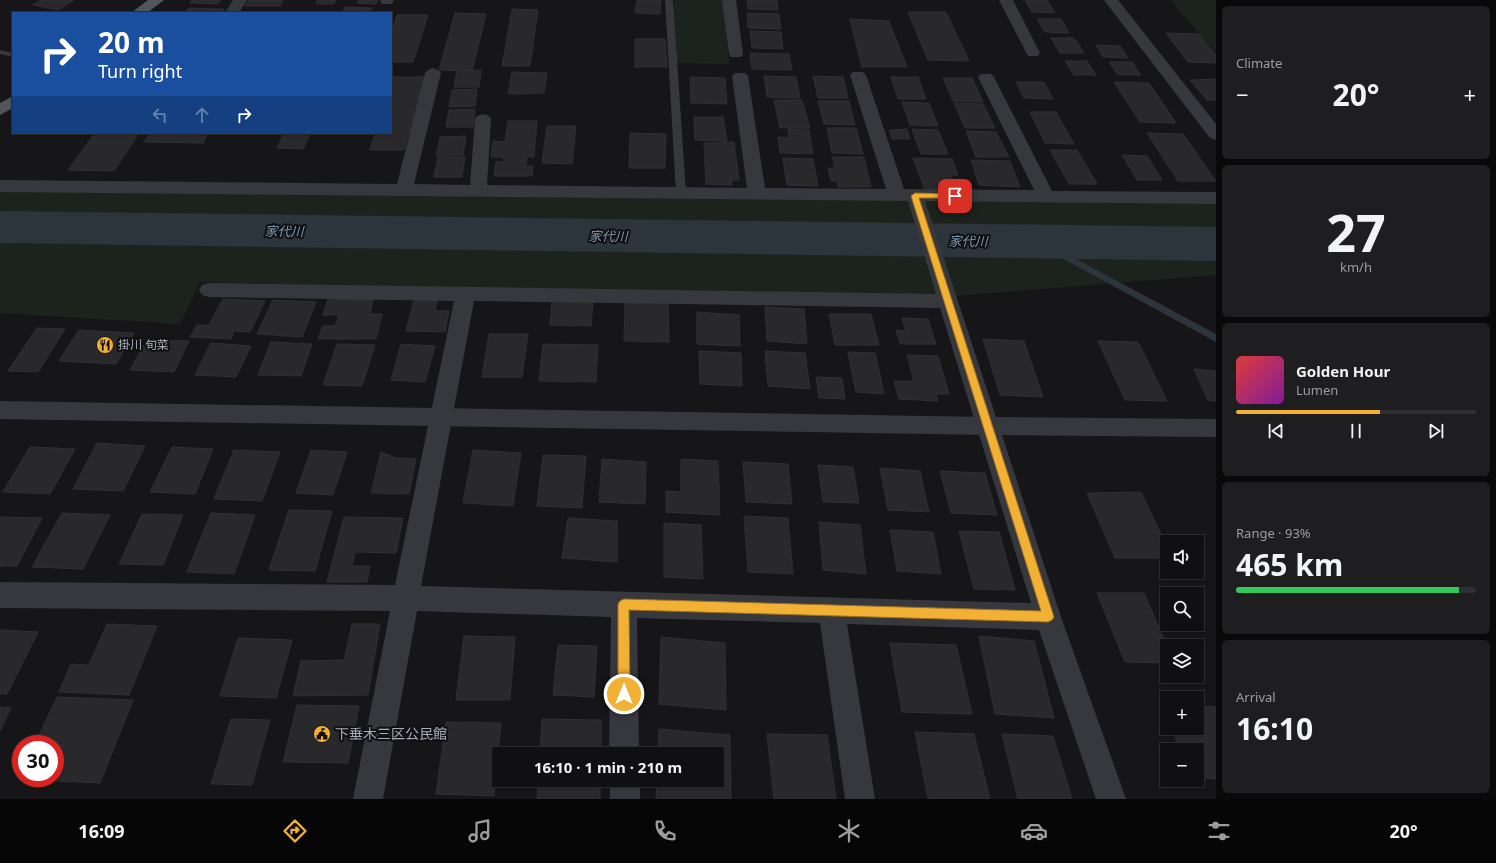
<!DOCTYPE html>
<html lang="en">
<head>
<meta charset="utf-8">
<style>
	body { margin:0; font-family:"Noto Sans","Noto Sans JP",sans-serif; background:#1e1e20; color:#f1f3f6; height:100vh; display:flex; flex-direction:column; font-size:15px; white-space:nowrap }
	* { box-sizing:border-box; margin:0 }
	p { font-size:13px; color:#9c9d9f }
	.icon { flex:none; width:22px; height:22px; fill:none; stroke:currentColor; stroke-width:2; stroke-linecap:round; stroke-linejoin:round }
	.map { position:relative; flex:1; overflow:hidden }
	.sheet { display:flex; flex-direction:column; gap:6px; padding:6px; background:#09090a; width:280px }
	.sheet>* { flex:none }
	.hud { position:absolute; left:12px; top:12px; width:380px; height:122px; border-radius:0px; box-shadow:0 1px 3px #0004,0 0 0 1px #303032; background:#1a4fa0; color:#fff; overflow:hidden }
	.tools { position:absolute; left:1160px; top:535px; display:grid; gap:8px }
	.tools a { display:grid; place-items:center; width:44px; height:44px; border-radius:0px; background:#101012; box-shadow:0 1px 3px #0004,0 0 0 1px #303032; font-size:20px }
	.speed { position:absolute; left:12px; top:735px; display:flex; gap:8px; font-size:20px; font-weight:700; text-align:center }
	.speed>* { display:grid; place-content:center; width:52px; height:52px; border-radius:50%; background:#101012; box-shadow:0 1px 3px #0004,0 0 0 1px #303032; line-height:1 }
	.speed .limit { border:6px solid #d22; background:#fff; color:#111 }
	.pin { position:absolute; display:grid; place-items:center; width:34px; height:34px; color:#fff; margin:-17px; border-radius:8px; box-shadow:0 2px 6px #0006 }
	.me { position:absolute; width:44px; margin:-22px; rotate:0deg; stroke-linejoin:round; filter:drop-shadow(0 0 3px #0008) }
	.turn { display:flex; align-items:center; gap:14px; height:84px; padding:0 20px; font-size:18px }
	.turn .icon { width:52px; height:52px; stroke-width:2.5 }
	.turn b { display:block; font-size:28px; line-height:34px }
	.lanes { display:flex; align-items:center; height:38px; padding:0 20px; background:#0003; justify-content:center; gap:20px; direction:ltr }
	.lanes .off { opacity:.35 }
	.big { font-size:30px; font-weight:700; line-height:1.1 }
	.sheet .widget { flex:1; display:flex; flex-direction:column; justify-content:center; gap:6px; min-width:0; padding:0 14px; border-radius:6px; background:#1e1e20 }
	.sheet .dial { align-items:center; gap:0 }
	.dial b { font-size:52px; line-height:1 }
	.song { display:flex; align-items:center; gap:12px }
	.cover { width:48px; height:48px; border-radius:6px; background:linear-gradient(135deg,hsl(0 70% 55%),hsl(290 70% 35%)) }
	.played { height:4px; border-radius:2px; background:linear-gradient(90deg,#f2b134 60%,#303032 60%) }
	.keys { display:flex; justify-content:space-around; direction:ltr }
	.heat { display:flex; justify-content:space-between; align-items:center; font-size:22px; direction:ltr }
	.charge { height:6px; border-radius:3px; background:linear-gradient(90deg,#34c759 93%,#303032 0) }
	.trip { position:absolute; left:492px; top:747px; width:232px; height:40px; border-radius:0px; background:#101012; box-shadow:0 1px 3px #0004,0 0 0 1px #303032; font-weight:700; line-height:40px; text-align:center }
	.tabs { display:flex; height:64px; justify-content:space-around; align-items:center; background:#060607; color:#9c9d9f }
	.tabs .icon { width:28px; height:28px }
	.tabs .selected { color:#f2b134 }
	.tabs b { font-size:18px; color:#f1f3f6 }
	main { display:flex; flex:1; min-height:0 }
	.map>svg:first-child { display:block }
	.green { fill:#1c231d }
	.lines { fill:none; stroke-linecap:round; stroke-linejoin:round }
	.stream { fill:#2c353c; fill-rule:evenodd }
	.river { fill:#2c353c; fill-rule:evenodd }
	.building { fill:#29292c; stroke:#303034 }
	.service { fill:#37383d; fill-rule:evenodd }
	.minor { fill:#37383d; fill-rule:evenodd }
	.tertiary { fill:#37383d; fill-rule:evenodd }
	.primary { fill:#53555c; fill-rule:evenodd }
	.route { fill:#f2b134; stroke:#9d7322 }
	.labels { text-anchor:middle; stroke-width:4; stroke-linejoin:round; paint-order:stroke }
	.poi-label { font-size:12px; fill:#a8adb8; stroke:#111113; text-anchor:start }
	.water-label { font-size:13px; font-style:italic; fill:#7f9bb3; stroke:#111113 }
	.near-poi-label { font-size:14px; fill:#a8adb8; stroke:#111113; text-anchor:start }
</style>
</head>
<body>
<main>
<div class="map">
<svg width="1216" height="799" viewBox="0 0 1216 799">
	<rect width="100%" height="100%" fill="#161618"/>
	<g class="green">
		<path d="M674,0H724L729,64L676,63Z"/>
		<path d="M1170,0H1216V52Z"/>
		<path d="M0,186L1216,199V275L904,300L200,282L180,324L0,313Z"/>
	</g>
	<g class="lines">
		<path class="stream" d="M1039,239L1216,334V342L1036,244L1035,242Z"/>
		<path class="river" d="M0,211L1216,227V261L0,243Z"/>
	</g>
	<g class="building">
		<path d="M41,0H74L58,10L33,5Z"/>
		<path d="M192,0H221L218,4L190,3Z"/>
		<path d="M249,0H283L280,6H245Z"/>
		<path d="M318,0H336L334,4H316Z"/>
		<path d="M359,0H378L376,4L357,3Z"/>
		<path d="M637,0H661L660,14L635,13Z"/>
		<path d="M747,0H777L778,10L748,9Z"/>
		<path d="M1025,0H1047L1055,13L1032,12Z"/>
		<path d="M345,7L372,8L370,13H342Z"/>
		<path d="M189,8L214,9H224L221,13H184Z"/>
		<path d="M512,9L538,10L530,66H502Z"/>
		<path d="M908,12H946L969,61L928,60Z"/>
		<path d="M455,13L486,14L472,71L439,70Z"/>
		<path d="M747,13L779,14L781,29L748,28Z"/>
		<path d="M397,15H428L413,62H391V32Z"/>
		<path d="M850,19L889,21L907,67H862Z"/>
		<path d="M1037,19H1061L1069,33L1045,32Z"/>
		<path d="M750,31L781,32L783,49L752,48Z"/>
		<path d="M1166,33L1199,34L1216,55V63L1188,62Z"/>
		<path d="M1051,38H1074L1084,53H1060Z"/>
		<path d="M635,39H665L667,67H635Z"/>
		<path d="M1096,45L1120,46L1128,58L1103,57Z"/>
		<path d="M750,53L789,54L792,70L752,69Z"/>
		<path d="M1065,61H1087L1096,75H1074Z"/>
		<path d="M1109,62H1132L1141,75H1118Z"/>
		<path d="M481,70L479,87H454L457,71Z"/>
		<path d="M512,72L547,73L544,93L508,94Z"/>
		<path d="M764,76L796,77L800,98L767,97Z"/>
		<path d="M813,76L843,77L848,98H818Z"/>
		<path d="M394,77H425L404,150H370L375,133H391V85Z"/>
		<path d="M690,77L725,78L727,104L691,103Z"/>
		<path d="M891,77H918L926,99H898Z"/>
		<path d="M943,78H972L983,102L953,101Z"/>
		<path d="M1216,79V100H1207L1190,80Z"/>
		<path d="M1016,82H1044L1053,99L1024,98Z"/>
		<path d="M1114,82L1149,83L1176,123L1140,122Z"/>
		<path d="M477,89L475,106L449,107L452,90Z"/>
		<path d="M774,100H802L810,128H780Z"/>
		<path d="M818,101H849L855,125L824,124Z"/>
		<path d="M902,102L929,103L938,126L910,125Z"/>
		<path d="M954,103L983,104L995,128H965Z"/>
		<path d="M475,109L473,127H446L449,110Z"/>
		<path d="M1030,112H1056L1074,144L1045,143Z"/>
		<path d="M694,117H723L727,141L695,140Z"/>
		<path d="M508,121H537L534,157H527L526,166H533L532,176H494L496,162H503L504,157H491L493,141L505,142Z"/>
		<path d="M547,126H576L572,164L542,163Z"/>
		<path d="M827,128H856L863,154L832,153Z"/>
		<path d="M788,129L809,130L813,154L780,153L778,137L789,138Z"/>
		<path d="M907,129L910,139H892L889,130Z"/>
		<path d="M912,129L938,130L948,154H921Z"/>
		<path d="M966,131L996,132L1009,157H976Z"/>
		<path d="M95,133H139L114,171L68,170Z"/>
		<path d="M150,133H208L203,143L144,142Z"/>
		<path d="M284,133H310L303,149L277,148Z"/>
		<path d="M630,133L666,134L665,168H629Z"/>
		<path d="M1147,133L1183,134L1216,181H1178Z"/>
		<path d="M466,136L463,155L436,156L440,137Z"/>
		<path d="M734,142L739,180H731L732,185L706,184L704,143Z"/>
		<path d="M1050,150H1077L1097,184H1069Z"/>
		<path d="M1122,155L1147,156L1162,180H1137Z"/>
		<path d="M438,157H465L462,177H434Z"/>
		<path d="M832,157H864L871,187H838L837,181H831L828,168H835Z"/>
		<path d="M783,158L813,159L818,186L787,185Z"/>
		<path d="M913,158L952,159L958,175H951L957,190H925Z"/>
		<path d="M971,160L1010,161L1020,187L979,185Z"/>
		<path d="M223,299L265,301L250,332L234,331L231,339L190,337L197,325H209Z"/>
		<path d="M328,299L373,300L370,314H382L376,339H318L323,326H335L339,315H323Z"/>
		<path d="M273,300L316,302L302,337L257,334Z"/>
		<path d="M414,300H437L435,311H449L445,332L406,331Z"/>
		<path d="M552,301L593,302L591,326L550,325Z"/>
		<path d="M625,302H668L669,342L624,341Z"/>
		<path d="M765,307L804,309L807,344L767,341Z"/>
		<path d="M697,312L739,315L740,346L697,344Z"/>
		<path d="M829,314H871L879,345H835Z"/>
		<path d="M902,318L928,319L936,344H900L896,330L906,331Z"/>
		<path d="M37,328L65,329L38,372L8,371Z"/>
		<path d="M79,330L134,333L116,364L59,361Z"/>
		<path d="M489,334H528L522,377H482Z"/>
		<path d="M983,339L1024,341L1043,397L1000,395Z"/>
		<path d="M147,340L189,341L174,372L130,370Z"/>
		<path d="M1098,341L1138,342L1167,401L1125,400Z"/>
		<path d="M271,342L312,344L301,376L258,375Z"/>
		<path d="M211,343L251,346L236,377L195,375Z"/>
		<path d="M337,344L375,345L362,386L323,385Z"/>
		<path d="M401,344L435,346L425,382L391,380Z"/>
		<path d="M543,344L598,345L596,382L539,381Z"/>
		<path d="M699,351L741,353L742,386L700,384Z"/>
		<path d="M765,351L805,353L810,389L768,386Z"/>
		<path d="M848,352L875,353L884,394L856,392Z"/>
		<path d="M907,355L938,356L949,394H936L938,401L899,399L894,381H914Z"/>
		<path d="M1194,369L1216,371V401L1208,400Z"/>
		<path d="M816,377L842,378L845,399L819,398Z"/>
		<path d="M97,443L145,446L123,491L73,489Z"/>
		<path d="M30,447L75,449L50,494L3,492Z"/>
		<path d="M172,447L213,449L195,494L150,492Z"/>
		<path d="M234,450L280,452L262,501L214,499Z"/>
		<path d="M311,450L347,452L333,495L296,493Z"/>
		<path d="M473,450L521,453L513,506L463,503Z"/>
		<path d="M381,452L396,458L416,459L409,494L371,493Z"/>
		<path d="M543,455L586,456L582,508L537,506Z"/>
		<path d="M602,459L646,462L645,504L599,502Z"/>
		<path d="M681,459L718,461L720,515L666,512V491L681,492Z"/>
		<path d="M743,462L788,464L792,504L746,502Z"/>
		<path d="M818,465L853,467L859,503L823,502Z"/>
		<path d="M880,468L920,471L929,512L888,510Z"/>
		<path d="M940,471L985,473L997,515L951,513Z"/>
		<path d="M1141,492L1167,547V558H1115L1087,493Z"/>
		<path d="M289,510L332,511L315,571L269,570Z"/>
		<path d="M62,513L110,515L83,569L32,567Z"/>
		<path d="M211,513L255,515L234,574L187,572Z"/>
		<path d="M142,514L183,515L163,565L119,564Z"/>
		<path d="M744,516L788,518L793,574L748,572Z"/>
		<path d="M0,517L42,518L17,566H0Z"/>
		<path d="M344,517L403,518L396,553L355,552L352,566H370L367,582H327Z"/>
		<path d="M568,518L617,521V562L562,558Z"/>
		<path d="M819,522L860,525L866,574L823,570Z"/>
		<path d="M664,523L701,525L703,579L664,577Z"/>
		<path d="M890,530L933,532L941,574L897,571Z"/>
		<path d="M959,531L999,532L1015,590L974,589Z"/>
		<path d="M1097,593H1144L1167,647V663L1125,662Z"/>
		<path d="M107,624L157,626L129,695L59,692L71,664L89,665Z"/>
		<path d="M352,624H380L368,695L293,696L301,661L344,660Z"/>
		<path d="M0,630L38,632L7,694H0Z"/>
		<path d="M464,636L515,637L510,700H456Z"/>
		<path d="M979,636L1034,641L1054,718L995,714Z"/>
		<path d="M661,637L725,643L726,710L659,704Z"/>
		<path d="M238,638L292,640L276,698L220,696Z"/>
		<path d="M890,643L956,645L972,714L902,712Z"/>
		<path d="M558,645L597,646L594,697L553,695Z"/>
		<path d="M57,697L133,700L100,783L19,779L21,775V778H55V744H35Z"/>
		<path d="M297,705L359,706L348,763L283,762Z"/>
		<path d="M1197,706L1216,707V779L1197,778V750H1180L1172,728H1197Z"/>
		<path d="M0,707L11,708L0,731Z"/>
		<path d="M231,719L270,720L252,785L211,784Z"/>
		<path d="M542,719L601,720V754H540Z"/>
		<path d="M446,722L501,723L494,796L436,794Z"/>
		<path d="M659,729L730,735L731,799H656L657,780H717V754H658Z"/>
		<path d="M915,732L974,734L990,799H928Z"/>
		<path d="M767,734L827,735L836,799H774Z"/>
		<path d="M1002,734L1053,736L1072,799H1018Z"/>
		<path d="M538,780H600V799H537Z"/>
	</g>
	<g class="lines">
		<g class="service">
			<path d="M665,0H673L686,193L681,196L676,193Z"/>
			<path d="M0,50L13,53V57L0,54Z"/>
		</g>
		<g class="minor">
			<path d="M233,0H247L239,13H225Z"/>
			<path d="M380,0H394L392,4H382Z"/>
			<path d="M722,0H736L743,54L741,57H731L729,54Z"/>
			<path d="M999,0H1013L1040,53L1038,56H1028Z"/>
			<path d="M1104,0H1118L1216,124V140L1210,138Z"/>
			<path d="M433,68L438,70L441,73L414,184L470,185L475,119L477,116L483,114L489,116L491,119L487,185L747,188L732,76L735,73H745L748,76L765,188L886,189L850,75L853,72H863L866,75L904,189L1034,190L978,77L981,74H991L994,77L1052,191L1216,192V204L925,201L996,417L1216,419V437L1002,435L1061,617L1126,799H1096L1039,630L847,624L875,799H845L820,623L637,618L639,754H609L611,617L417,611L383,799H353L390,611L0,608V582L395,585L454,301L209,297L202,295L199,290L202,285L209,283L936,294L908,201L0,192V180L397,184L425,73L428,70ZM474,301L940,308L1031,603L421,586Z"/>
			<rect x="610" y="780" width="30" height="19"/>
		</g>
		<path class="tertiary" d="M0,401L988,417L996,419L999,426L996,433L988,435L0,419Z"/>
		<g class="primary">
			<path d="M148,0H164L147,13H131Z"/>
			<path d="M13,96V108L0,115V103Z"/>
		</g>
	</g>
	<path class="route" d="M915,193L955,194L959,196L955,198H919L1054,617L1052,620L1048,622L629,610L630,694L628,698L624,700L620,698L618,694V604L620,601L624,599L1041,611L911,196Z"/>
	<defs>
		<g id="restaurant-disc" transform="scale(0.9)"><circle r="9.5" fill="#f2b134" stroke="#111113"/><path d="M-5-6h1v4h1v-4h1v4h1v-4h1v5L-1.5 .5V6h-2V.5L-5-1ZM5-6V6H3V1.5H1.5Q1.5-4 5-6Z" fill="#111"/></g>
		<g id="civic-disc" transform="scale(0.9)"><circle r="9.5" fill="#f2b134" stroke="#111113"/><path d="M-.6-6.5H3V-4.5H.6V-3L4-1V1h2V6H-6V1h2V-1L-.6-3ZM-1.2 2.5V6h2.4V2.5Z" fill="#111"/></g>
	</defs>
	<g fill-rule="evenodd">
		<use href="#restaurant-disc" x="105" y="345"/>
		<use href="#civic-disc" x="322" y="734"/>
	</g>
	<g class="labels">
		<g class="poi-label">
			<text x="118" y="349">掛川 旬菜</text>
		</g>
		<g class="water-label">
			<text transform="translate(284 231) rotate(1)" y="5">家代川</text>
			<text transform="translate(608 236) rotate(1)" y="5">家代川</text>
			<text transform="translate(968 241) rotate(1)" y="5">家代川</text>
		</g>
		<g class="near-poi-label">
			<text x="335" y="739">下垂木三区公民館</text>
		</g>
	</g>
</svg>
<div class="tools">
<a><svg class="icon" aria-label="sound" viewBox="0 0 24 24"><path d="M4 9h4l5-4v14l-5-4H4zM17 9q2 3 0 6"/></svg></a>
<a><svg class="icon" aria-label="search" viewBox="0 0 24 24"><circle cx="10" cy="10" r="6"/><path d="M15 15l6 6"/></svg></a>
<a><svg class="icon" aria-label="layers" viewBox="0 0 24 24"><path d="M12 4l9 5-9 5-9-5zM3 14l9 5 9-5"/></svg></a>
<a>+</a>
<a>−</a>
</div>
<div class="speed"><div class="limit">30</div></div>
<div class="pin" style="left:955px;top:196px;background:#d93025"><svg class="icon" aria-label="arrive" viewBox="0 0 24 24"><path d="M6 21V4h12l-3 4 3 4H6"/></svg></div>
<svg class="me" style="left:624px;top:694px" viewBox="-20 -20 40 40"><circle r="17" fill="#f2b134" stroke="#fff" stroke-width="3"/><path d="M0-11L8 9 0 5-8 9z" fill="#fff"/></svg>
<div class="trip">16:10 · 1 min · 210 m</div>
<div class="hud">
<div class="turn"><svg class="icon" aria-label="right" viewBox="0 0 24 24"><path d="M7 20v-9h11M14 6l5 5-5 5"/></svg><div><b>20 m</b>Turn right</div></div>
<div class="lanes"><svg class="icon off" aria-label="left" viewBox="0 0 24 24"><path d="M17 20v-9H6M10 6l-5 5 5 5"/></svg><svg class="icon off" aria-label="ahead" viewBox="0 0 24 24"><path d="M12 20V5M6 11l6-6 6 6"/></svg><svg class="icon" aria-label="right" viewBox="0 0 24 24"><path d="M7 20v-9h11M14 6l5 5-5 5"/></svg></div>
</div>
</div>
<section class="sheet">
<div class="widget"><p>Climate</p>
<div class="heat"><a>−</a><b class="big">20°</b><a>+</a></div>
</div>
<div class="widget dial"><b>27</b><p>km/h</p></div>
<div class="widget">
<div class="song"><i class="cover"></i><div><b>Golden Hour</b><p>Lumen</p></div></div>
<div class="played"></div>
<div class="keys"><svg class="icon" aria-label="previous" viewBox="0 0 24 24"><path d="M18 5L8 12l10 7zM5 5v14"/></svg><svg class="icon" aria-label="pause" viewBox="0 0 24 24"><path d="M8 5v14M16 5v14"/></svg><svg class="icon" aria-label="next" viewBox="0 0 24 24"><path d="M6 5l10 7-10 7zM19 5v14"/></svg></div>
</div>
<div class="widget"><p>Range · 93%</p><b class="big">465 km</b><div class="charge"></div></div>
<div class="widget"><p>Arrival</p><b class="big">16:10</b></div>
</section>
</main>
<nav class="tabs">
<b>16:09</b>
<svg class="icon selected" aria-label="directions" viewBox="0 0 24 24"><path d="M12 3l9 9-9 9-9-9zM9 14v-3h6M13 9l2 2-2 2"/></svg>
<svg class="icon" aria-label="music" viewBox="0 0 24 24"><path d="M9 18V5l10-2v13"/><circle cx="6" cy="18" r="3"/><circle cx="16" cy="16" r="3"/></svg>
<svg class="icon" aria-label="phone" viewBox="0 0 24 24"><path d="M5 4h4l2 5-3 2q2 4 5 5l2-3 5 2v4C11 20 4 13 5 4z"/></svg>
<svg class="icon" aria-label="climate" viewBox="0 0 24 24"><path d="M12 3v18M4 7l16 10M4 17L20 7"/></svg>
<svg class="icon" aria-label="car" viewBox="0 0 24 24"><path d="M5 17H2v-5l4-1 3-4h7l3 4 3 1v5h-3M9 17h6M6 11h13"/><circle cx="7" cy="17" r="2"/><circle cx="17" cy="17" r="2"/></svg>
<svg class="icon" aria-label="filters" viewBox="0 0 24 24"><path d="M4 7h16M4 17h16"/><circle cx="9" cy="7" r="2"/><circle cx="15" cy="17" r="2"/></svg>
<b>20°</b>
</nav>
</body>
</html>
